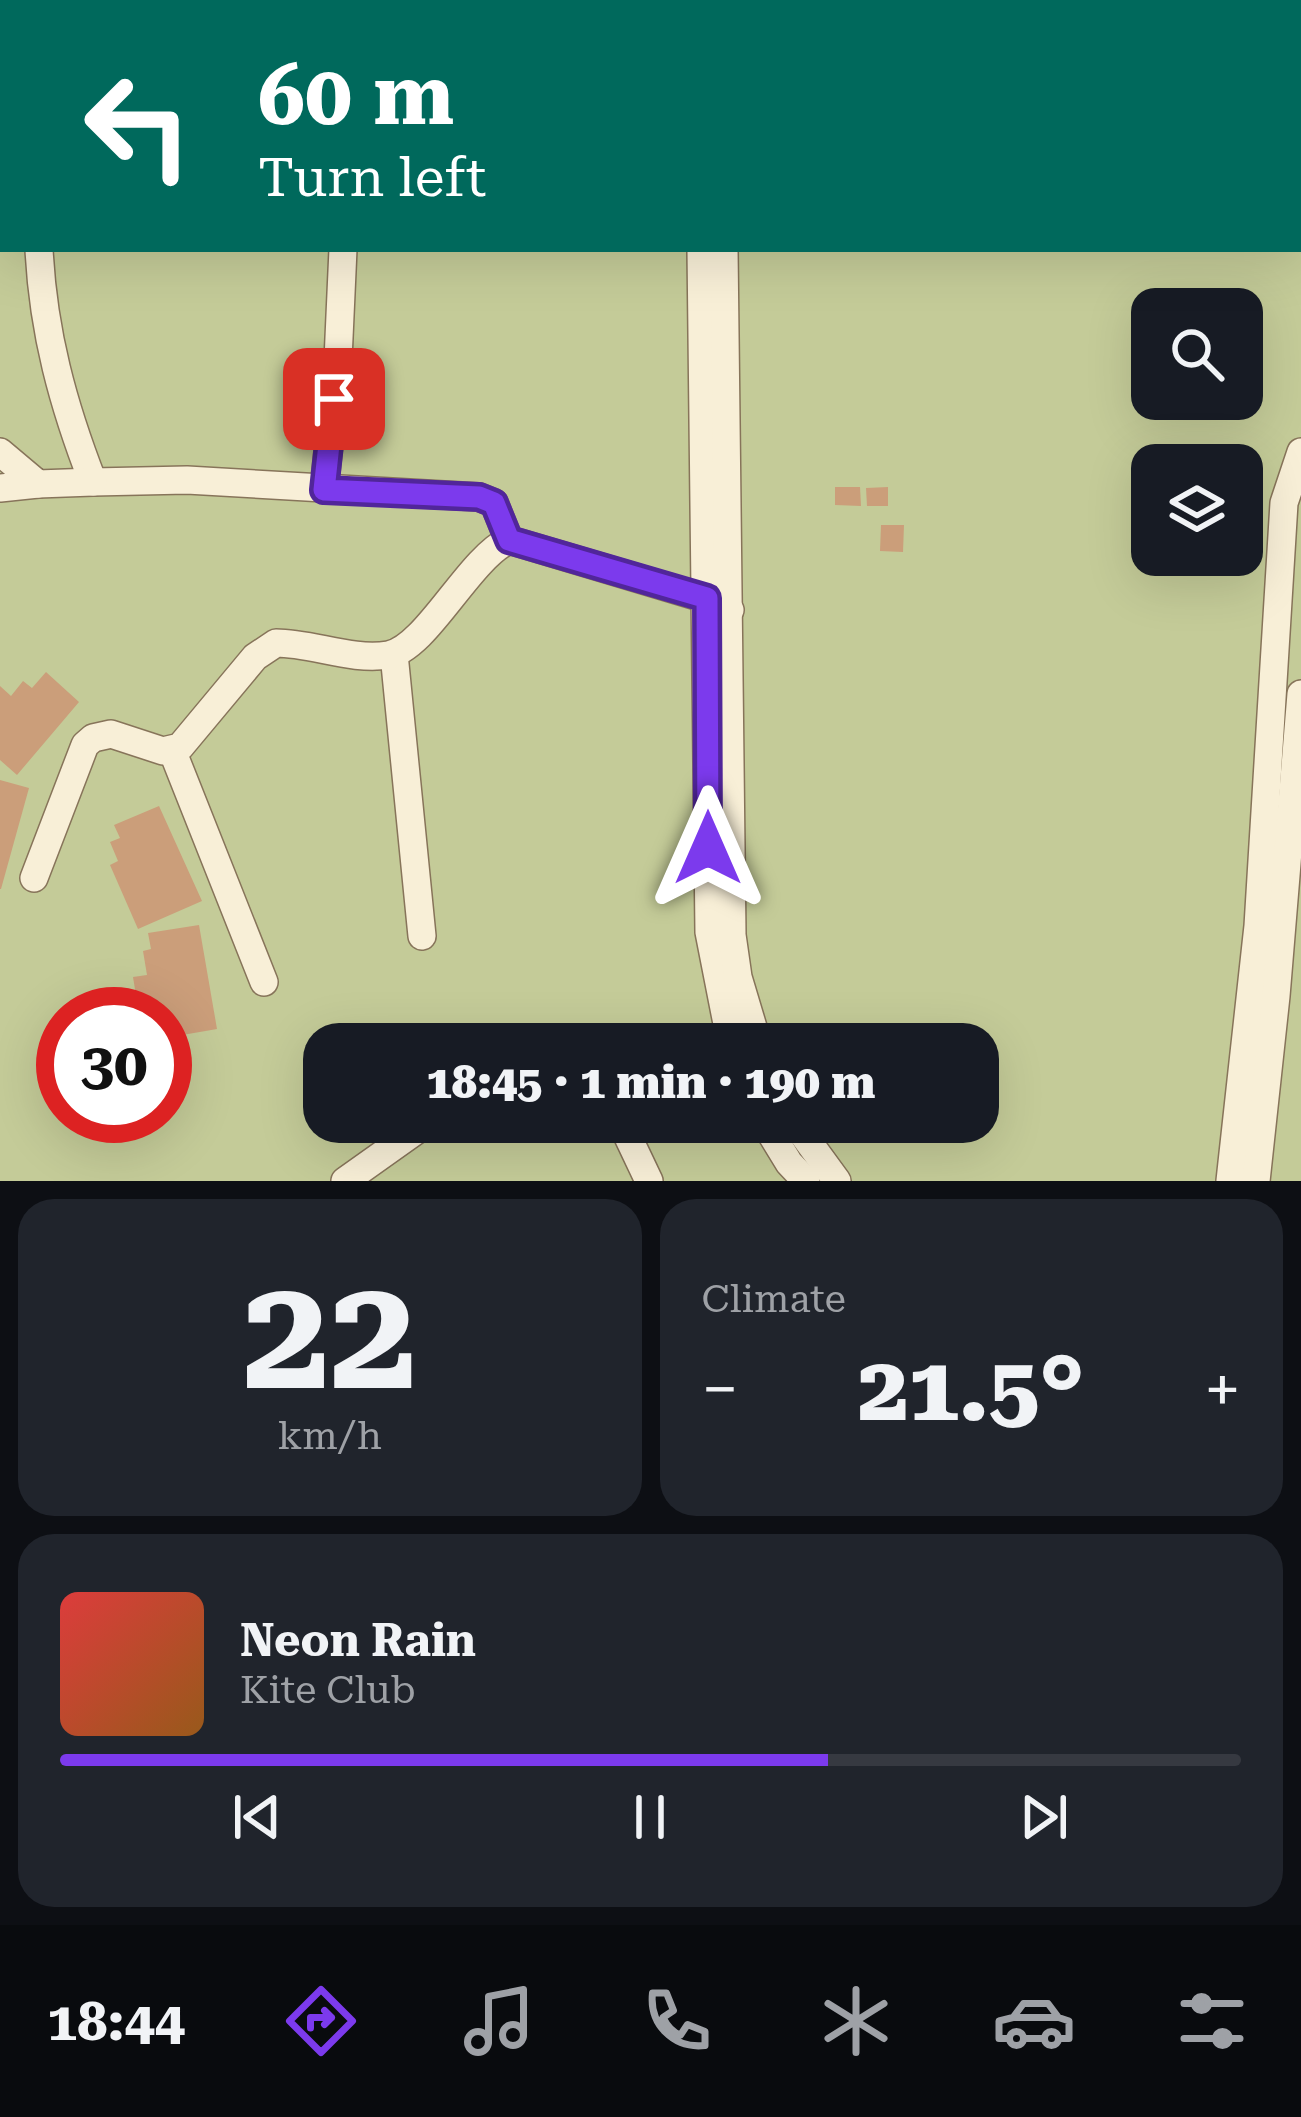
<!DOCTYPE html>
<html lang="en">
<head>
<meta charset="utf-8">
<style>
	body { margin:0; font-family:"Roboto Serif",serif; background:#20242c; color:#f1f3f6; height:100vh; display:flex; flex-direction:column; font-size:45px; white-space:nowrap }
	* { box-sizing:border-box; margin:0 }
	p { font-size:39px; color:#9ea1a6 }
	.icon { flex:none; width:66px; height:66px; fill:none; stroke:currentColor; stroke-width:2; stroke-linecap:round; stroke-linejoin:round }
	.map { position:relative; height:1181px; overflow:hidden }
	.details { display:flex; flex-direction:column; gap:18px; padding:18px; background:#0d0f14; flex:1 }
	.details>* { flex:none }
	.guide { position:absolute; left:0px; top:0px; width:1302px; height:252px; box-shadow:0 12px 48px #0002; background:#00695c; color:#fff; overflow:hidden }
	.buttons { position:absolute; left:1131px; top:288px; display:grid; gap:24px }
	.buttons a { display:grid; place-items:center; width:132px; height:132px; border-radius:24px; background:#171b24; box-shadow:0 12px 48px #0002; font-size:60px }
	.speed { position:absolute; left:36px; top:987px; display:flex; gap:24px; font-size:60px; font-weight:700; text-align:center }
	.speed>* { display:grid; place-content:center; width:156px; height:156px; border-radius:50%; background:#171b24; box-shadow:0 12px 48px #0002; line-height:1 }
	.speed .limit { border:18px solid #d22; background:#fff; color:#111 }
	.pin { position:absolute; display:grid; place-items:center; width:102px; height:102px; color:#fff; margin:-51px; border-radius:24px; box-shadow:0 6px 18px #0006 }
	.me { position:absolute; width:132px; margin:-66px; rotate:0deg; stroke-linejoin:round; filter:drop-shadow(0 0 9px #0008) }
	.turn { display:flex; align-items:center; gap:42px; height:252px; padding:0 60px; font-size:54px }
	.turn .icon { width:156px; height:156px; stroke-width:2.5 }
	.turn b { display:block; font-size:84px; line-height:102px }
	.big { font-size:90px; font-weight:800; line-height:1.1 }
	.details .tile { flex:1; display:flex; flex-direction:column; justify-content:center; gap:18px; min-width:0; padding:0 42px; border-radius:36px; background:#20242c }
	.details .dial { align-items:center; gap:0 }
	.dial b { font-size:156px; line-height:1 }
	.song { display:flex; align-items:center; gap:36px }
	.cover { width:144px; height:144px; border-radius:18px; background:linear-gradient(135deg,hsl(0 70% 55%),hsl(30 70% 35%)) }
	.played { height:12px; border-radius:6px; background:linear-gradient(90deg,#7c3aed 65%,#363941 65%) }
	.keys { display:flex; justify-content:space-around; direction:ltr }
	.heat { display:flex; justify-content:space-between; align-items:center; font-size:66px; direction:ltr }
	.details .tiles { flex:1; display:grid; gap:18px; grid-template-columns:1fr 1fr }
	.tile:last-child { grid-column:span 2 }
	.trip { position:absolute; left:303px; top:1023px; width:696px; height:120px; border-radius:36px; background:#171b24; box-shadow:0 12px 48px #0002; font-weight:800; line-height:120px; text-align:center }
	.tabs { display:flex; height:192px; justify-content:space-around; align-items:center; background:#090b0e; color:#9ea1a6 }
	.tabs .icon { width:84px; height:84px }
	.tabs .active { color:#7c3aed }
	.tabs b { font-size:54px; color:#f1f3f6 }
	.map>svg:first-child { display:block }
	.green { fill:#c4cb98; fill-rule:evenodd }
	.building { fill:#cb9e7a }
	.lines { fill:none; stroke-linecap:round; stroke-linejoin:round }
	.street-casing { stroke:#87745a; stroke-width:30 }
	.street { stroke:#f8efd7; stroke-width:27 }
	.route-casing { stroke:#51269a; stroke-width:30 }
	.route { stroke:#7c3aed; stroke-width:21 }
</style>
</head>
<body>
<div class="map">
<svg width="1301" height="1181" viewBox="0 0 1301 1181">
	<rect width="100%" height="100%" fill="#ede2c4"/>
	<path class="green" d="M0,0H1301V1181H0ZM3,3H1299V249H3ZM1152,309H1242V399H1152ZM1152,465H1242V555H1152ZM63,1014H165V1116H63ZM324,1044H978V1122H324Z"/>
	<g class="building">
		<path d="M835,487H860L861,506L835,505Z"/>
		<path d="M888,487V506H867L866,488Z"/>
		<path d="M881,525H904L903,552L880,551Z"/>
		<path d="M46,672L79,702L17,775L0,760V686L11,696L23,681L32,688Z"/>
		<path d="M0,780L29,788L1,889H0Z"/>
		<path d="M159,806L202,901L138,929L110,865L118,861L110,842L120,838L114,825Z"/>
		<path d="M199,925L217,1029L165,1038V1014H139L133,977L147,975L143,951L151,949L148,933Z"/>
	</g>
	<g class="lines">
		<g class="street-casing">
			<g id="street">
				<path d="M312,0L314,3"/>
				<path d="M695,0V3"/>
				<path d="M720,0V3"/>
				<path d="M0,56L3,62"/>
				<path d="M39,249C43,332 63,405 93,482L187,480L479,497L494,503L509,540"/>
				<path d="M701,249L709,932L731,1044"/>
				<path d="M724,249L732,935L738,977L758,1044"/>
				<path d="M0,452L38,484L93,482"/>
				<path d="M0,488L38,484"/>
				<path d="M324,489L338,360L343,249"/>
				<path d="M394,654L422,936"/>
				<path d="M172,750L264,982"/>
				<path d="M34,878L85,745L93,738L111,734L163,751L180,747L255,657L276,643C312,643 352,661 388,655C427,648 468,559 509,540L707,599L730,610"/>
				<path d="M621,1122L649,1181"/>
				<path d="M764,1122L789,1163L806,1181"/>
				<path d="M794,1122L837,1181"/>
				<path d="M345,1181L428,1122"/>
				<path d="M1230,1181L1258,926L1284,503L1301,452"/>
				<path d="M1256,1181L1276,996L1301,694"/>
			</g>
		</g>
		<use href="#street" class="street"/>
	</g>
	<g class="lines">
		<g class="route-casing">
			<path id="route" d="M334,399L324,490L479,497L494,503L509,540L707,598L708,848"/>
		</g>
		<use href="#route" class="route"/>
	</g>
</svg>
<div class="buttons">
<a><svg class="icon" aria-label="search" viewBox="0 0 24 24"><circle cx="10" cy="10" r="6"/><path d="M15 15l6 6"/></svg></a>
<a><svg class="icon" aria-label="layers" viewBox="0 0 24 24"><path d="M12 4l9 5-9 5-9-5zM3 14l9 5 9-5"/></svg></a>
</div>
<div class="speed"><div class="limit">30</div></div>
<div class="pin" style="left:334px;top:399px;background:#d93025"><svg class="icon" aria-label="arrive" viewBox="0 0 24 24"><path d="M6 21V4h12l-3 4 3 4H6"/></svg></div>
<svg class="me" style="left:708px;top:848px" viewBox="-20 -20 40 40"><path d="M0-17L14 15 0 8-14 15z" fill="#7c3aed" stroke="#fff" stroke-width="4"/></svg>
<div class="trip">18:45 · 1 min · 190 m</div>
<div class="guide">
<div class="turn"><svg class="icon" aria-label="left" viewBox="0 0 24 24"><path d="M17 20v-9H6M10 6l-5 5 5 5"/></svg><div><b>60 m</b>Turn left</div></div>
</div>
</div>
<section class="details">
<div class="tiles">
<div class="tile dial"><b>22</b><p>km/h</p></div>
<div class="tile"><p>Climate</p>
<div class="heat"><a>−</a><b class="big">21.5°</b><a>+</a></div>
</div>
<div class="tile">
<div class="song"><i class="cover"></i><div><b>Neon Rain</b><p>Kite Club</p></div></div>
<div class="played"></div>
<div class="keys"><svg class="icon" aria-label="previous" viewBox="0 0 24 24"><path d="M18 5L8 12l10 7zM5 5v14"/></svg><svg class="icon" aria-label="pause" viewBox="0 0 24 24"><path d="M8 5v14M16 5v14"/></svg><svg class="icon" aria-label="next" viewBox="0 0 24 24"><path d="M6 5l10 7-10 7zM19 5v14"/></svg></div>
</div>
</div>
</section>
<nav class="tabs">
<b>18:44</b>
<svg class="icon active" aria-label="directions" viewBox="0 0 24 24"><path d="M12 3l9 9-9 9-9-9zM9 14v-3h6M13 9l2 2-2 2"/></svg>
<svg class="icon" aria-label="music" viewBox="0 0 24 24"><path d="M9 18V5l10-2v13"/><circle cx="6" cy="18" r="3"/><circle cx="16" cy="16" r="3"/></svg>
<svg class="icon" aria-label="phone" viewBox="0 0 24 24"><path d="M5 4h4l2 5-3 2q2 4 5 5l2-3 5 2v4C11 20 4 13 5 4z"/></svg>
<svg class="icon" aria-label="climate" viewBox="0 0 24 24"><path d="M12 3v18M4 7l16 10M4 17L20 7"/></svg>
<svg class="icon" aria-label="car" viewBox="0 0 24 24"><path d="M5 17H2v-5l4-1 3-4h7l3 4 3 1v5h-3M9 17h6M6 11h13"/><circle cx="7" cy="17" r="2"/><circle cx="17" cy="17" r="2"/></svg>
<svg class="icon" aria-label="filters" viewBox="0 0 24 24"><path d="M4 7h16M4 17h16"/><circle cx="9" cy="7" r="2"/><circle cx="15" cy="17" r="2"/></svg>
</nav>
</body>
</html>
